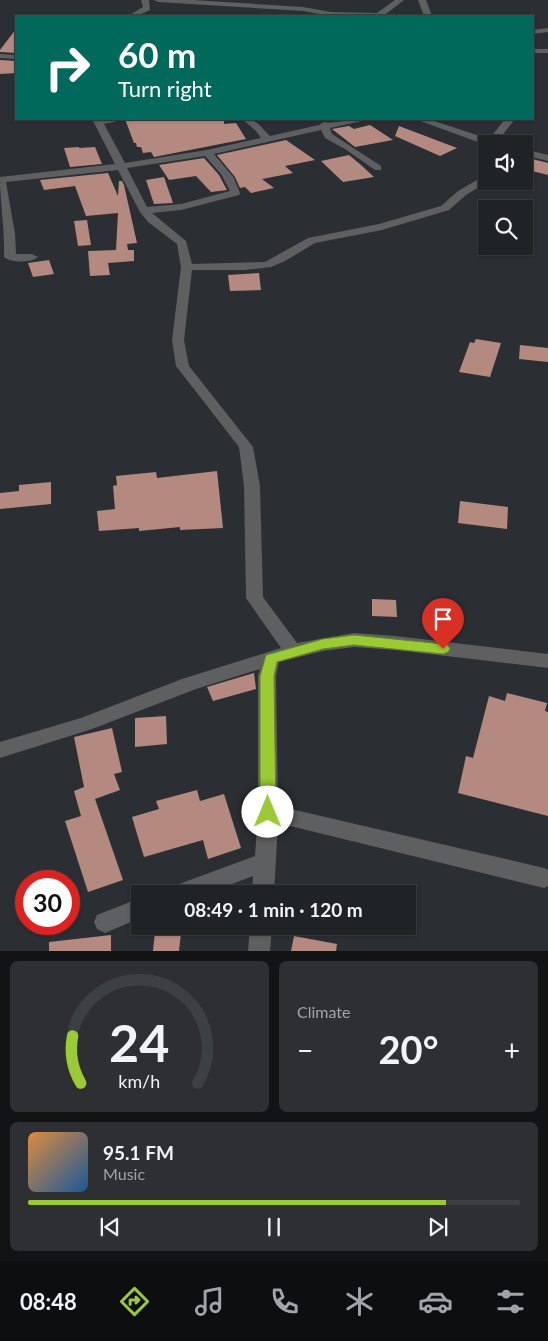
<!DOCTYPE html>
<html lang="en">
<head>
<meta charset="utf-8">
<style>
	body { margin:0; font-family:Lato,sans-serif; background:#2d2f32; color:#f1f3f6; height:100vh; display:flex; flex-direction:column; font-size:19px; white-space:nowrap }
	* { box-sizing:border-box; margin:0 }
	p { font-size:16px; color:#a2a4a7 }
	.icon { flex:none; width:28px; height:28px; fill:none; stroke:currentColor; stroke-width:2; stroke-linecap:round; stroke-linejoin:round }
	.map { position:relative; height:951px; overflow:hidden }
	.side { display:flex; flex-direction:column; gap:10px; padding:10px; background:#121315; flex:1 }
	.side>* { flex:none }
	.hud { position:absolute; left:15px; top:15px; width:519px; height:105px; border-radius:0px; box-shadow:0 1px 4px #0004,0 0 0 1px #3d4043; background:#00695c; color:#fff; overflow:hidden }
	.buttons { position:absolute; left:478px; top:135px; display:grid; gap:10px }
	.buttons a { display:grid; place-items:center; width:55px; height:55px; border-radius:0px; background:#202326; box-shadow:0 1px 4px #0004,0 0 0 1px #3d4043; font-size:25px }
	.speed { position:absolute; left:15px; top:870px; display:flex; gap:10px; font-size:25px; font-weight:700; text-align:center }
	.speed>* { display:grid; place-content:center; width:65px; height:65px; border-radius:50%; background:#202326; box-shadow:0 1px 4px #0004,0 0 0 1px #3d4043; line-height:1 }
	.speed .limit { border:8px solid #d22; background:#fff; color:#111 }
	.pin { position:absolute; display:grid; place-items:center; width:42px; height:42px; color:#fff; margin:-51px -21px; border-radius:50% 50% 50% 0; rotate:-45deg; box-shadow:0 0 5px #0007 }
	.pin .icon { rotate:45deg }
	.me { position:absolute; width:55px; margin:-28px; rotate:0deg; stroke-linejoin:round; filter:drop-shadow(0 0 4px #0008) }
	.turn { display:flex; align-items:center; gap:18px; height:105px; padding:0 20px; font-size:22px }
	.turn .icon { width:65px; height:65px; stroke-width:2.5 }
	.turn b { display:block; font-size:35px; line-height:42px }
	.big { font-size:38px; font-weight:700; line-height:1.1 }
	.side .tile { flex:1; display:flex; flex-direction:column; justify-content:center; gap:8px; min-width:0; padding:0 18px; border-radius:8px; background:#2d2f32 }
	.side .dial { align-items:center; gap:0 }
	.dial svg { height:130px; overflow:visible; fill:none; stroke:#3d4043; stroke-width:7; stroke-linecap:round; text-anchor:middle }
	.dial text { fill:#f1f3f6; stroke:none }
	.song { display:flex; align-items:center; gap:15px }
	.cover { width:60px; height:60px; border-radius:8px; background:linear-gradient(135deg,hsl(30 70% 55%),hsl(210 70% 35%)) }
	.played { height:5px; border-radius:2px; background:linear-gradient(90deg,#9bcb34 85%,#3d4043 85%) }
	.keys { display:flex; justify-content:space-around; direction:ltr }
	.heat { display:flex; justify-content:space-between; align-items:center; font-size:28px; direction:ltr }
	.side .tiles { flex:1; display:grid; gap:10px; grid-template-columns:1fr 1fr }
	.tile:last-child { grid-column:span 2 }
	.trip { position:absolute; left:131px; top:885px; width:285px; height:50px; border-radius:0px; background:#202326; box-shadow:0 1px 4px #0004,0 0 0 1px #3d4043; font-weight:700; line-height:50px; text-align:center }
	.tabs { display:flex; height:80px; justify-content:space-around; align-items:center; background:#0d0e0f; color:#a2a4a7 }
	.tabs .icon { width:35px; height:35px }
	.tabs .current { color:#9bcb34 }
	.tabs b { font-size:22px; color:#f1f3f6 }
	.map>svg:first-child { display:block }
	.building { fill:#b48a80 }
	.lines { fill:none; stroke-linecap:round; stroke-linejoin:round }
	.minor { fill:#5e5f61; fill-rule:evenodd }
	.route { fill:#9bcb34; stroke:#658422 }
</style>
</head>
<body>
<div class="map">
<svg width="548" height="951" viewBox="0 0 548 951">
	<rect width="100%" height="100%" fill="#2b2f33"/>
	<g class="building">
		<path d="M16,29V53L0,52V50Z"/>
		<path d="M0,60L16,61V73L0,74Z"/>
		<path d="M125,119H224V124L236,123L246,139L154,157L151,152L143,153L141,147H137L136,143H134Z"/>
		<path d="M370,125L393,140L355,147L332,129L349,126L354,129Z"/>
		<path d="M399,126L457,148L440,156L395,136Z"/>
		<path d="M286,140L315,160L285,166L293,173L262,179L274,188L251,193L245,187L240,188L235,177L217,155Z"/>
		<path d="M79,147V148L95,147L102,164L70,167L64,148Z"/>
		<path d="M349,155L361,165L374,177L343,182L321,161Z"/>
		<path d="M524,157L548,163V175L524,169Z"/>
		<path d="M204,158L219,175L227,190L211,192L196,176L169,180L159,165Z"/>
		<path d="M108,173L118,196L119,181H122L124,185L137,243L127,244L128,250H134V261L108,263L110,275L90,276L88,251L116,250L118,213L86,216L75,186L44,190L40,180Z"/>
		<path d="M164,177L173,203L154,204L146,180Z"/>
		<path d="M87,220L91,245L78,246L74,221Z"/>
		<path d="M49,260L54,274L33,277L28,263Z"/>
		<path d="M259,273L261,290L230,291L228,275Z"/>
		<path d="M476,339L501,343L490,377L459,372L470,342L474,343Z"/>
		<path d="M520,345L548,348V362L519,359Z"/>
		<path d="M217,471L223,528L180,530V527L139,531V528L99,531L97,511L115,509L113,486L117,485L116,476L156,472L157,478Z"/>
		<path d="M51,482V504L0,509V493L19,491V485Z"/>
		<path d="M460,501L508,507L507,529L458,523Z"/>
		<path d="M372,599L396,600L397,617L372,616Z"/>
		<path d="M254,673L256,689L213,701L207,687Z"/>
		<path d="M507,693L547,703L545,711L548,712V816L458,793L466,756L473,758L489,696L505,701Z"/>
		<path d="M166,716L167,744L135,747V718Z"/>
		<path d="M112,728L122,772L114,774L120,790L95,799L123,880L88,892L65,821L81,816L74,791L84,787L74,737Z"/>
		<path d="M197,790L200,801L224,794L241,848L208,859L203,840L144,857L132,817L159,809L156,801Z"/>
		<path d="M155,932L181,933L179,951H153Z"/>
		<path d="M111,935V951H49V942Z"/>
		<path d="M294,936L337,944L336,951H291Z"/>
	</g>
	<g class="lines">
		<g class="minor">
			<path d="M141,0H149L150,10L137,16H128L143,7Z"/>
			<path d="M154,0H193L303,7L331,12L377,13L395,0H404L386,14H394L398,16H331L303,11L158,2Z"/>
			<path d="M418,0H426L432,16H424Z"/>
			<path d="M548,28V32L532,34V30Z"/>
			<rect x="532" y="49" width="16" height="4"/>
			<path d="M0,54L16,55V59L0,58Z"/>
			<path d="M92,119H119L118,121L104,124L125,163L207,150L261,138L256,131L242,119C259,119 259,126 270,136L319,125L324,122C334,124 351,118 364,119L362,121L330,128L332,134L381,166V170H375L345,149L325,138L321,130L214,154L234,178L240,193L239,195L181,210L152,213L186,241L192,264L265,262L308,238L379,224L441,206L458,191L482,177L486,176V181H489L466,195L449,210L382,230L315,243L285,261L271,267L244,270H192L184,340L189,366L253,447L260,486L263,597L297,643L354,633L396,636L548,654V668L396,650L354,647L323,651L279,662L276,676L278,806L544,868L548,870V886L544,888L278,823L274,894H252L253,876L206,894H168L171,887L255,856L258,812V676L260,669L196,689L92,729L0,758V742L81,718L182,679L281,648L246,598L244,486L239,447L176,366L172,340L181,267L177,244L148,222L140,212L118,170L6,182L15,234L16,254H32L38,257C31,263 11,263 4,257C5,230 0,204 0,177L115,164ZM205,156L221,174L230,191L181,204L147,207L127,168Z"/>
			<path d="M415,119H428L492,140L494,133L505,119H515L504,133L500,144L486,145Z"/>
			<path d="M524,149L548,155V161L524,155Z"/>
			<path d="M140,898V918L105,933L97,929L94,922L97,915Z"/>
			<path d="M250,926H272L270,951H248Z"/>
		</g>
	</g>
	<path class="route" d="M354,635L443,644L448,645L450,649L448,652L443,654L354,645L323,649L277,662L274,676L276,812L273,817L268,819L262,817L260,812V676L266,655L323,639Z"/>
</svg>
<div class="buttons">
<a><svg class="icon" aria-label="sound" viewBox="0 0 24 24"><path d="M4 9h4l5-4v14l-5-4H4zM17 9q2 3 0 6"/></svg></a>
<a><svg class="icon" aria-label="search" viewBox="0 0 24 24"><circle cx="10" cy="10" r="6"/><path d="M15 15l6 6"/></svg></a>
</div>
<div class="speed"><div class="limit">30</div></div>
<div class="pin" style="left:443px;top:649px;background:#d93025"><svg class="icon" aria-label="arrive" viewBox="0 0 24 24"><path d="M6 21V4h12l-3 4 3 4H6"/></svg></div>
<svg class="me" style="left:268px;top:812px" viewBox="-20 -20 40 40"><circle r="19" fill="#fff"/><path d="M0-13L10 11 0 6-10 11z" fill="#9bcb34"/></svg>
<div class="trip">08:49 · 1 min · 120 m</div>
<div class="hud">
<div class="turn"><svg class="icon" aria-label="right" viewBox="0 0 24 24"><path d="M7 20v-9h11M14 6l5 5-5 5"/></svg><div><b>60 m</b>Turn right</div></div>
</div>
</div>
<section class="side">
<div class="tiles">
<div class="tile dial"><svg viewBox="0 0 100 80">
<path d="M14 69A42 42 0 1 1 86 69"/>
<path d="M14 69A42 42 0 0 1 9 40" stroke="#9bcb34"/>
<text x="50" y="56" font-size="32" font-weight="700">24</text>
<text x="50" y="72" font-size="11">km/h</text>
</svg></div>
<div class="tile"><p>Climate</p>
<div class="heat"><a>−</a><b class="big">20°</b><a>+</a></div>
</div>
<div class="tile">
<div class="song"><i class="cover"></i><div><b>95.1 FM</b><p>Music</p></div></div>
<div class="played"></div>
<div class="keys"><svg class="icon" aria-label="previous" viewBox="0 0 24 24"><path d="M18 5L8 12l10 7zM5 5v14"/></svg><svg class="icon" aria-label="pause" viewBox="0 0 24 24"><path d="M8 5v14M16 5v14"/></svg><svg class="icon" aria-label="next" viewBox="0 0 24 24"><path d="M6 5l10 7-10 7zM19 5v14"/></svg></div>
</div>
</div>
</section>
<nav class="tabs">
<b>08:48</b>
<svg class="icon current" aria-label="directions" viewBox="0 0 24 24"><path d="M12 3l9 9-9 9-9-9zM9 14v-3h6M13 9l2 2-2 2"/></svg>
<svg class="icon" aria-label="music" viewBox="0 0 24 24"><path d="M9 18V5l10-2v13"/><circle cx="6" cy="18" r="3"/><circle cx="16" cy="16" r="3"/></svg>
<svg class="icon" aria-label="phone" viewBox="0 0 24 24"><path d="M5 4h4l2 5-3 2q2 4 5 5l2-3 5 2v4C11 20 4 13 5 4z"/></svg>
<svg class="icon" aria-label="climate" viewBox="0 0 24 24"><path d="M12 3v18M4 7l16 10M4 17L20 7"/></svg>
<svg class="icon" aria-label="car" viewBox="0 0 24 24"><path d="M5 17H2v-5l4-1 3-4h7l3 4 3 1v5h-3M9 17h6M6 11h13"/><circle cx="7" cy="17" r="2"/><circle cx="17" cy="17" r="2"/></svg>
<svg class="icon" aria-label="filters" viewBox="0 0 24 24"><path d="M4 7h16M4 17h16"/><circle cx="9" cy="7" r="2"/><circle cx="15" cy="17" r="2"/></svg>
</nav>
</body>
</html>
